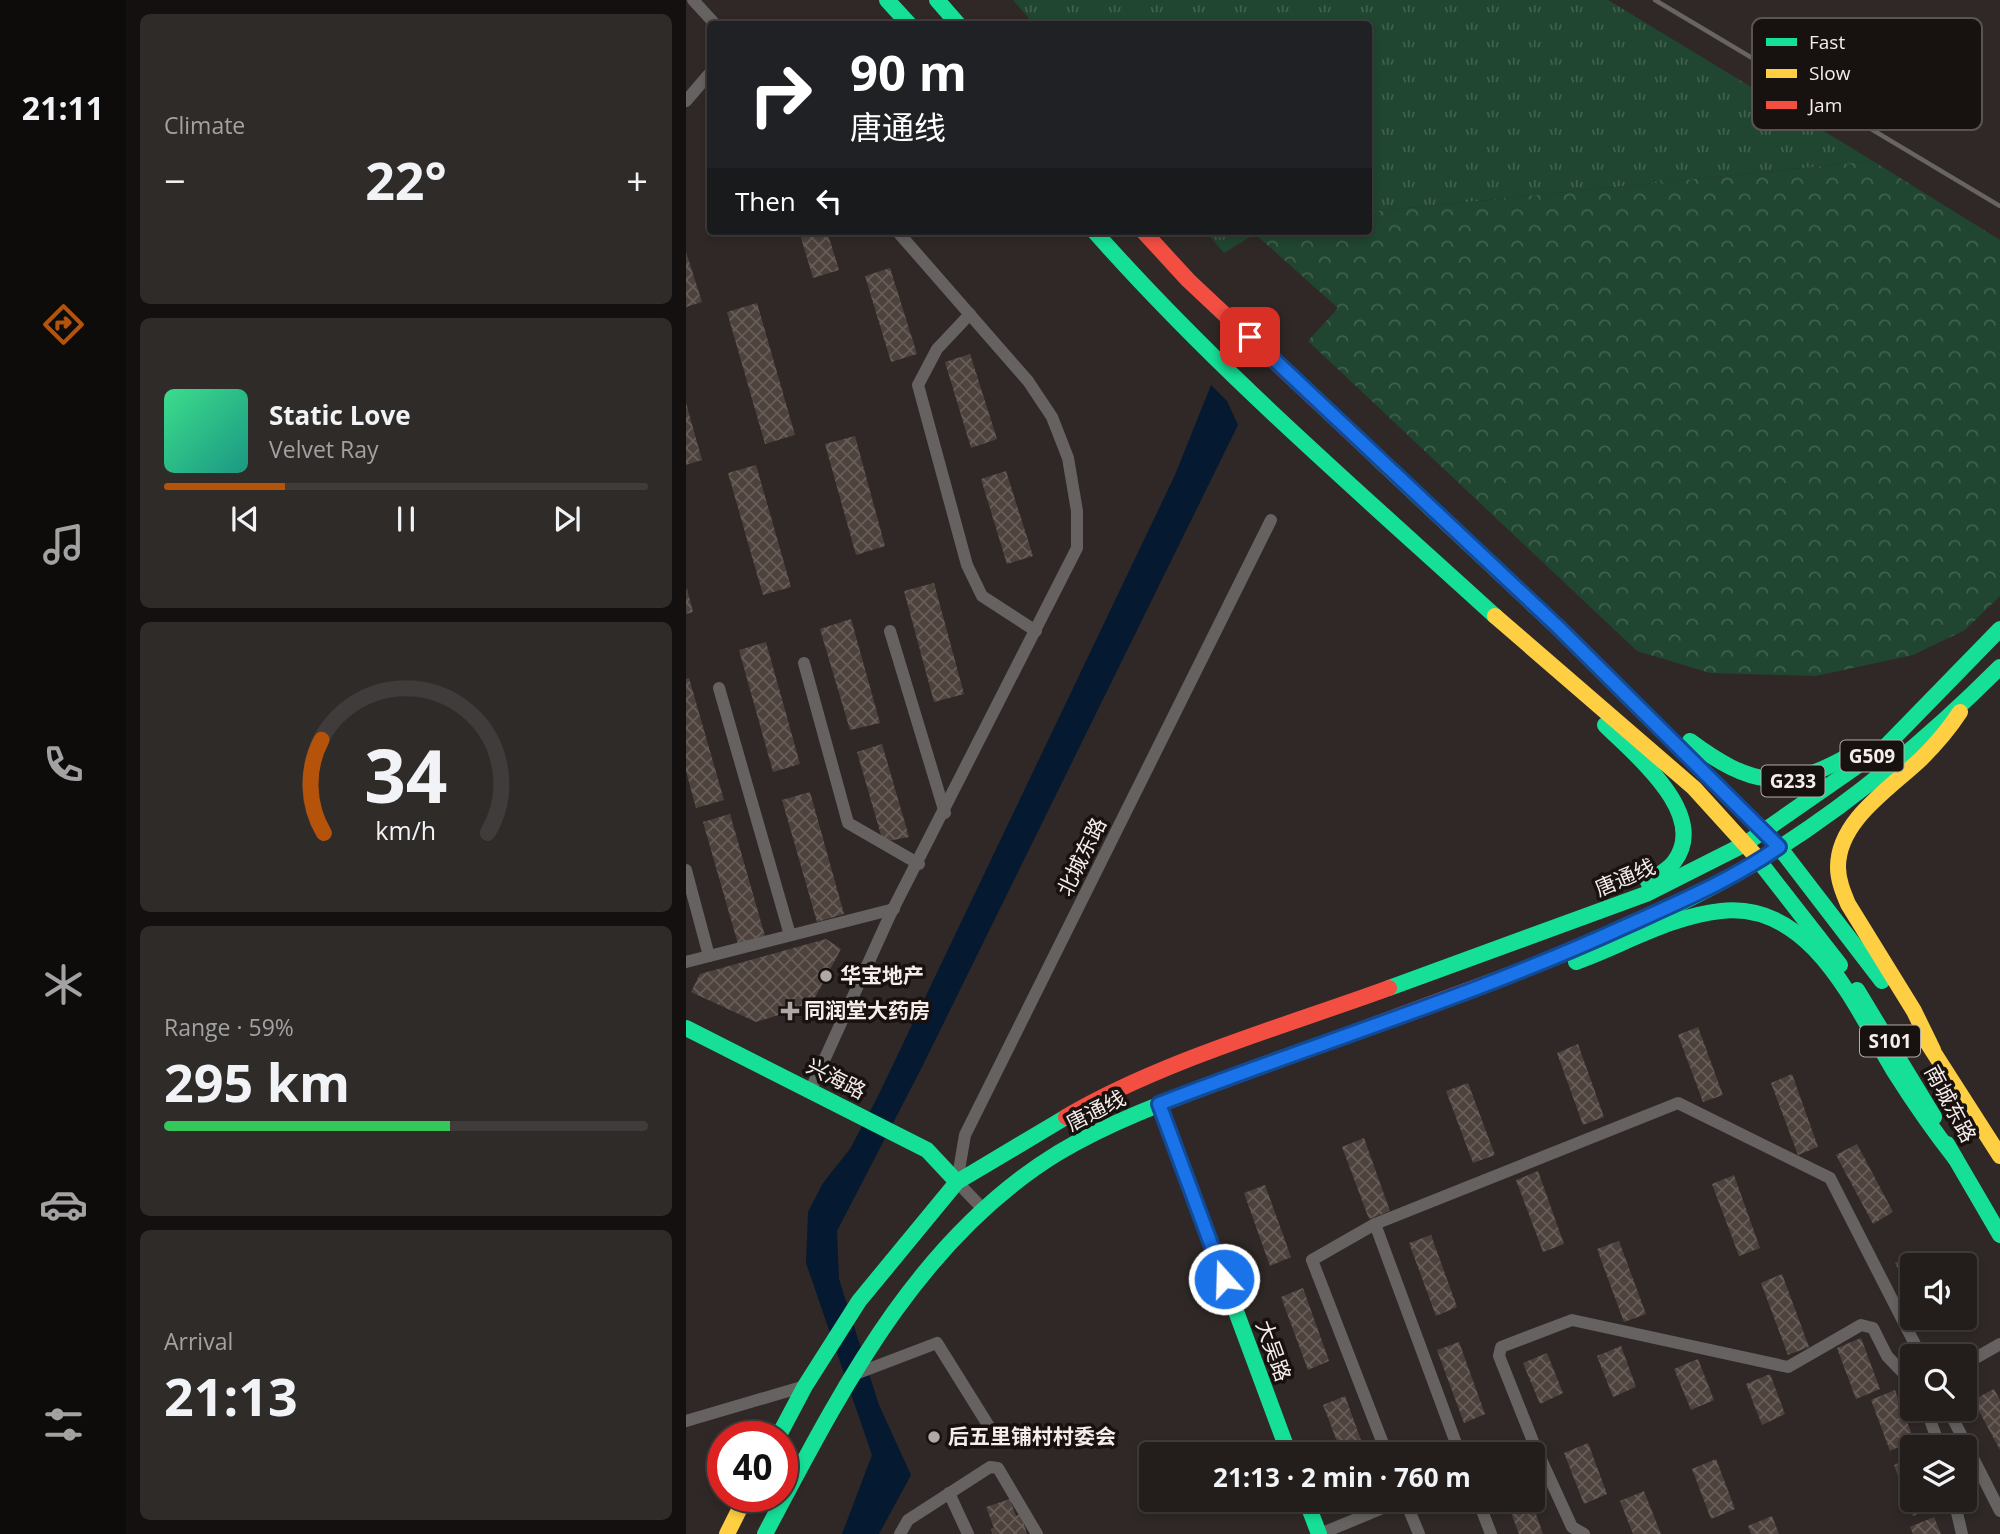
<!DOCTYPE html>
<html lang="en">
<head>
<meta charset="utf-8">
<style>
	body { margin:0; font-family:"Open Sans","Noto Sans SC",sans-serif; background:#2f2b29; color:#f1f3f6; height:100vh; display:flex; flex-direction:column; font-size:26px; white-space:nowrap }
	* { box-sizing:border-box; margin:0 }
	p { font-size:23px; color:#a3a2a3 }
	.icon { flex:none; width:38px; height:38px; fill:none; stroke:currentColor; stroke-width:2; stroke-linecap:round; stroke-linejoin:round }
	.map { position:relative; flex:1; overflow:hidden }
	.drawer { display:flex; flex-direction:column; gap:14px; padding:14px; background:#13100f; width:560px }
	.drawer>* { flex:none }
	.banner { position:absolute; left:21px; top:21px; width:665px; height:214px; border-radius:7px; box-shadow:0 4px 10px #0003,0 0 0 2px #403c3b; background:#202124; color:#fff; overflow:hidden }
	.fabs { position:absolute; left:1214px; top:1253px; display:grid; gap:14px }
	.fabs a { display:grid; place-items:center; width:77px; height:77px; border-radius:7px; background:#231e1c; box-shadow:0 4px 10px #0003,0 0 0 2px #403c3b; font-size:35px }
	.speed { position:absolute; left:21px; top:1421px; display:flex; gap:14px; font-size:35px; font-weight:700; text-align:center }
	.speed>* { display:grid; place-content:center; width:91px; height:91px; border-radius:50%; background:#231e1c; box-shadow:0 4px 10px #0003,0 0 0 2px #403c3b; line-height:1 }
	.speed .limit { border:10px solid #d22; background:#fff; color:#111 }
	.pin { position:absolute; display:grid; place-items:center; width:60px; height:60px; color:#fff; margin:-30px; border-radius:14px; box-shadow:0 4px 10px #0006 }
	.me { position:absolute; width:77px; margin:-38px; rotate:340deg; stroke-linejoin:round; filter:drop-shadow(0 0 5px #0008) }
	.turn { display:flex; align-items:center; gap:24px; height:147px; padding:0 28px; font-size:32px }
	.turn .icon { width:91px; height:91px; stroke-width:2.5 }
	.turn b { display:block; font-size:49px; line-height:60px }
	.then { display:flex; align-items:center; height:66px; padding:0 28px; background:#0003; gap:14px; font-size:26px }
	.big { font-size:52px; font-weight:700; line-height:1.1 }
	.drawer .widget { flex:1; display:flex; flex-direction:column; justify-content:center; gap:10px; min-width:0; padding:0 24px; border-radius:10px; background:#2f2b29 }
	.drawer .dial { align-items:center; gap:0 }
	.dial svg { height:182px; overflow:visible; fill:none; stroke:#403c3b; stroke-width:7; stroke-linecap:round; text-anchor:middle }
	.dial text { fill:#f1f3f6; stroke:none }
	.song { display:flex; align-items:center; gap:21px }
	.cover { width:84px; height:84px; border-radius:10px; background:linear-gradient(135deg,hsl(150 70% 55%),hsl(170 70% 35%)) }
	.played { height:7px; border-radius:4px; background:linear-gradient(90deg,#b45309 25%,#403c3b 25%) }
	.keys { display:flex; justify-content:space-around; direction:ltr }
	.heat { display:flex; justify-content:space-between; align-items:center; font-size:38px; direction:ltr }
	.charge { height:10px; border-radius:5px; background:linear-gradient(90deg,#34c759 59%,#403c3b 0) }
	.trip { position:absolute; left:453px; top:1442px; width:406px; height:70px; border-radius:7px; background:#231e1c; box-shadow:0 4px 10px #0003,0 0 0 2px #403c3b; font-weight:700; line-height:70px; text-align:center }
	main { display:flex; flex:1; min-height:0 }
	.menu { display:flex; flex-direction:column; width:126px; justify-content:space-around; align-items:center; background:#0e0c0b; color:#a3a2a3 }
	.menu .icon { width:49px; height:49px }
	.menu .selected { color:#b45309 }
	.menu b { font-size:32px; color:#f1f3f6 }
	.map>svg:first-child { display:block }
	.grass { fill:url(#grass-tufts) }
	.forest { fill:url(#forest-crowns) }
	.water { fill:#051930 }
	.building { fill:url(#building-cross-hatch) }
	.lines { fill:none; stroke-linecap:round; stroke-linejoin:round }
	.street { stroke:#656261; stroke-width:12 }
	.fast { stroke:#16e098; stroke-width:16 }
	.slow { stroke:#ffcf43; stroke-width:16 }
	.jam { stroke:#f24e42; stroke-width:16 }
	.rail { stroke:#676462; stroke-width:4.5 }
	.route-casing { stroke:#114b97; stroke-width:18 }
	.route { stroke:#1a73e8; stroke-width:12 }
	.poi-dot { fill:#b0a8a5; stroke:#17110f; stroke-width:2.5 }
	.labels { text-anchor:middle; stroke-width:7; stroke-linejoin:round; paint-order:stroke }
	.shield { fill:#17110f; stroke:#b3aba8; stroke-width:2 }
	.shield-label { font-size:19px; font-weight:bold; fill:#f6edea }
	.street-label { font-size:21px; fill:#f6edea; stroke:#17110f }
	.poi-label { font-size:21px; font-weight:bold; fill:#f6edea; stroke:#17110f; text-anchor:start }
	.key { fill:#17110f; stroke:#5a5351; stroke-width:2 }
	.key-label { font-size:19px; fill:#f6edea }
</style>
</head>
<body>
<main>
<nav class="menu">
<b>21:11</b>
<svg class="icon selected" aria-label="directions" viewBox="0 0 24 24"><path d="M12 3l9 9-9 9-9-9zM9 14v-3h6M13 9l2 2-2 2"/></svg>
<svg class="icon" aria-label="music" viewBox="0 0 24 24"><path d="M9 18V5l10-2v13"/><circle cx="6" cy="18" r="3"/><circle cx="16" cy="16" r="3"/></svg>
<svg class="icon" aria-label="phone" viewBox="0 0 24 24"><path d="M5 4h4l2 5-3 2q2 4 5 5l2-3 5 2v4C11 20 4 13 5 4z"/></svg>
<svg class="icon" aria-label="climate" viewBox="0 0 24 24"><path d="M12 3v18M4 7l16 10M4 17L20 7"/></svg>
<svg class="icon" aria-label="car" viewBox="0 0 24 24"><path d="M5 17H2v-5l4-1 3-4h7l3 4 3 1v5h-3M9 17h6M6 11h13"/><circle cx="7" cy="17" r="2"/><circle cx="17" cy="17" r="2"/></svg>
<svg class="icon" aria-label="filters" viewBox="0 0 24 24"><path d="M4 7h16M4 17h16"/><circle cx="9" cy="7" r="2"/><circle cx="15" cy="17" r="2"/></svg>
</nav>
<section class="drawer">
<div class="widget"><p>Climate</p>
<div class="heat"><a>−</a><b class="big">22°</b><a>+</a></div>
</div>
<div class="widget">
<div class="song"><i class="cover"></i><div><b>Static Love</b><p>Velvet Ray</p></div></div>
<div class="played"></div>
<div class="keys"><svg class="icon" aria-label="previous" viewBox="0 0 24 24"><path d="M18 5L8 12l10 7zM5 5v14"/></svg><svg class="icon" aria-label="pause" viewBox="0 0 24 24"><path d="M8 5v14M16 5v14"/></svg><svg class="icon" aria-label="next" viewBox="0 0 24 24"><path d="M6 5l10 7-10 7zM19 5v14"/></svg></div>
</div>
<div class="widget dial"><svg viewBox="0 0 100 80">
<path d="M14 69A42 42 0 1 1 86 69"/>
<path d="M14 69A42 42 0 0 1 13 28" stroke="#b45309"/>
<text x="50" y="56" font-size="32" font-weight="700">34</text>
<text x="50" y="72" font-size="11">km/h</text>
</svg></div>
<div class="widget"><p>Range · 59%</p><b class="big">295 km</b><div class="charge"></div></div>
<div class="widget"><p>Arrival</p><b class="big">21:13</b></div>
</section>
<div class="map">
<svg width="1314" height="1534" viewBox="0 0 1314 1534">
	<defs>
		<pattern id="grass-tufts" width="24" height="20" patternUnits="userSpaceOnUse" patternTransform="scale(1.75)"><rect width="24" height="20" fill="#204530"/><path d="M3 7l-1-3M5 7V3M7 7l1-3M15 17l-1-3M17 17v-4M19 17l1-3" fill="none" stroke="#41604e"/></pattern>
		<pattern id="forest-crowns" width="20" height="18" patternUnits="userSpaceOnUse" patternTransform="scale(1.75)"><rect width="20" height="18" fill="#204530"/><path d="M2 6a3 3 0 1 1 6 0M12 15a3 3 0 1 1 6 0" fill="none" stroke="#41604e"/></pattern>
		<pattern id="building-cross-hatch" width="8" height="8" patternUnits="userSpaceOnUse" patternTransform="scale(1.75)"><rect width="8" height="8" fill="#4e423d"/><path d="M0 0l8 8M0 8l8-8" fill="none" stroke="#685e59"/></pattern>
	</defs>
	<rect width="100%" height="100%" fill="#2f2826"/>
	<g class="grass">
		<path d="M327,0H922L1187,161L683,212L682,24H348Z"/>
		<path d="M519,231H574L538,253Z"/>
	</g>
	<path class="forest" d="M1187,161L1314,240V596L1279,630L1227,655L1130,676L1024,673L951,651L622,341L652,308L569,234L574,231H682L683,212Z"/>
	<path class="water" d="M525,385L541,401L552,425L236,1067L151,1231L153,1279L193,1405L225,1475L193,1534H156L186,1455L120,1263L122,1212L137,1183L164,1149L192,1096L489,475Z"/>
	<g class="building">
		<path d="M113,231H141L153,270L127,278Z"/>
		<path d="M0,252L16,302L0,307Z"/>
		<path d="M204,268L231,354L205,362L179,276Z"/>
		<path d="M71,303L109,435L79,444L41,312Z"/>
		<path d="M284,354L311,439L285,448L259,362Z"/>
		<path d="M0,403L16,460L0,465Z"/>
		<path d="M169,436L199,546L170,555L139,444Z"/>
		<path d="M70,465L105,587L77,595L42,473Z"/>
		<path d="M320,471L347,556L321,564L295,479Z"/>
		<path d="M248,583L278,694L248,702L218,591Z"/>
		<path d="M1,589L7,612L0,614V590Z"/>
		<path d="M165,619L194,723L164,730L134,629Z"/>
		<path d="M80,642L114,764L87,772L53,650Z"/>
		<path d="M3,678L38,800L10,808L0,771V679Z"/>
		<path d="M196,744L223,837L197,842L171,752Z"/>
		<path d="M124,792L158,914L131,922L96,800Z"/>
		<path d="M44,814L79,936L52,944L17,822Z"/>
		<path d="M140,939L155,949L125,1005L70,1022L5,992L14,974Z"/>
		<path d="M1012,1027L1037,1095L1017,1102L992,1035Z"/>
		<path d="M892,1044L918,1117L897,1125L871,1053Z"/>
		<path d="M1106,1074L1132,1147L1112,1155L1085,1083Z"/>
		<path d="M782,1083L809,1155L787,1163L760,1091Z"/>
		<path d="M678,1138L704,1211L683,1219L656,1147Z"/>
		<path d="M1171,1144L1207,1212L1187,1224L1150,1155Z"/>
		<path d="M852,1171L878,1244L857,1252L830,1180Z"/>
		<path d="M1048,1175L1074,1248L1053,1256L1026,1184Z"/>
		<path d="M579,1185L605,1257L584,1266L558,1193Z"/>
		<path d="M745,1235L771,1307L750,1316L723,1243Z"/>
		<path d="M933,1241L960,1314L938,1322L911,1249Z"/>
		<path d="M1230,1252L1237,1265H1227V1295L1209,1263Z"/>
		<path d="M1096,1274L1123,1347L1102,1355L1075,1283Z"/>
		<path d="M617,1288L643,1361L622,1370L595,1297Z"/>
		<path d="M1239,1318H1266L1267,1320L1247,1332Z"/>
		<path d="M1175,1338L1194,1389L1170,1399L1151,1348Z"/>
		<path d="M773,1342L799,1414L778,1423L751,1350Z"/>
		<path d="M935,1346L950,1387L927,1397L911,1356Z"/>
		<path d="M861,1353L877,1393L854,1404L837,1363Z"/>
		<path d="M1012,1359L1028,1400L1005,1410L988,1369Z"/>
		<path d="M1084,1374L1099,1414L1076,1425L1060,1384Z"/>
		<path d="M1308,1389L1314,1400V1450L1287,1400Z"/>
		<path d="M1209,1390L1228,1440L1204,1451L1185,1400Z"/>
		<path d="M659,1396L680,1454H656L637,1405Z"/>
		<path d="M902,1443L921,1494L898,1504L878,1453Z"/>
		<path d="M1227,1457V1500H1249L1251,1506L1227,1516L1208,1465Z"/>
		<path d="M1030,1459L1049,1509L1025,1519L1006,1469Z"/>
		<path d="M958,1491L975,1534H947L934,1501Z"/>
		<path d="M324,1499L330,1516L335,1514L341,1534H306L305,1529L308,1528L300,1507Z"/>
		<path d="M820,1500H845L857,1534H833Z"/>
		<path d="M1086,1516L1093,1534H1065L1062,1526Z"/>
		<path d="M1248,1517L1255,1534H1227L1224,1527Z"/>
	</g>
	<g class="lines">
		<g class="street">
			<path d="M7,0L29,24"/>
			<path d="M0,101L24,73"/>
			<path d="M284,314L251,349L232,385L281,565L296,596L350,631"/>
			<path d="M204,631L259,813"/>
			<path d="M118,663L162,823L233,864"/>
			<path d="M33,688L104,935"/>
			<path d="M0,870L23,956"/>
			<path d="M0,962L208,909"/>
			<path d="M125,1089L204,915L391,548V511L382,458L366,417L342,381L211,231"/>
			<path d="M298,1210L271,1182L279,1135L585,520"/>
			<path d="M689,1224L626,1260L701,1454"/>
			<path d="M1279,1364L1314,1344"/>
			<path d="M167,1375L251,1343L304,1428"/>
			<path d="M1240,1409L1254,1447"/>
			<path d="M1262,1409L1314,1511"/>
			<path d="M0,1421L119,1386"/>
			<path d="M774,1454L689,1224L992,1103L1144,1178L1235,1356"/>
			<path d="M825,1454L848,1444"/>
			<path d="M263,1493L282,1534"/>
			<path d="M719,1500L733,1534"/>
			<path d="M792,1500L805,1534"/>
			<path d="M1268,1500L1276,1534"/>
			<path d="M214,1534L222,1520L304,1467L312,1468L351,1534"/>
			<path d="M634,1534L716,1500"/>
			<path d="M898,1534L886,1527L848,1444L813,1356L815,1347L886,1320L1102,1367L1175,1325L1187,1328L1201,1356L1227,1383"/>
		</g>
		<g class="fast">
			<path d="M201,0L223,24"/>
			<path d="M251,0L272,24"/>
			<path d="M408,231C531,370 672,491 809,616"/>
			<path d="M919,725C950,756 1024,815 988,862C982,870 970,876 962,882"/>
			<path d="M1004,741C1063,785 1099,793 1164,755"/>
			<path d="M1093,847L1196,981"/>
			<path d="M1073,861L1154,965"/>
			<path d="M890,962C937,945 985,916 1035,911C1126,901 1169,1007 1208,1071C1227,1101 1247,1130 1269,1158"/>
			<path d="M839,969C920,938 1005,903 1079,857C1164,804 1243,738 1314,667"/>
			<path d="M703,988L960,894L1059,844L1200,746L1314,629"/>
			<path d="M1171,990L1248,1117"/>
			<path d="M0,1028L241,1150L271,1182"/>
			<path d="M473,1104L603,1454"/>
			<path d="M1261,1144L1314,1235"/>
			<path d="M92,1437L119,1386L173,1301L271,1182L380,1117"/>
			<path d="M620,1500L633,1534"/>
			<path d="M79,1534C154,1393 230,1240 372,1153C427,1120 487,1099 547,1077"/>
		</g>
		<g class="slow">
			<path d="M689,456L871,627L1021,775"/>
			<path d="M809,616L1008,788L1068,854"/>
			<path d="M1239,1039L1314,1156"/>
			<path d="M1247,1050L1228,1011L1162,904C1157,892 1152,880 1152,867C1152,820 1205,788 1236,758C1250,744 1263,729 1274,712"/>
			<path d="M41,1534L60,1496"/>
		</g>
		<g class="jam">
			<path d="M457,231L502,280L689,456"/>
			<path d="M1021,775L1087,840"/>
			<path d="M547,1077L839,969"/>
			<path d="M380,1117C475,1061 599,1026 703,988"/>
		</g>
		<path class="rail" d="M969,0L1314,206"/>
	</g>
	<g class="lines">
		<g class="route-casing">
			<path id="route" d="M538,1279L473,1104C628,1044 787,996 938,927C991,903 1046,880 1093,847L872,627L564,337"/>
		</g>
		<use href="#route" class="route"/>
	</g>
	<g class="poi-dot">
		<circle cx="140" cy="976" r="7"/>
		<path d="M100.5 1000.5h7v7h7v7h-7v7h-7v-7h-7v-7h7z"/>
		<circle cx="248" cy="1437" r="7"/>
	</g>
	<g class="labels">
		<g class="shield">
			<rect x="1154.5" y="740.5" width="63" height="31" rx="5"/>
			<rect x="1075.5" y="765.5" width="63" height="31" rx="5"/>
			<rect x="1174" y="1025.5" width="60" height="31" rx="5"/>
		</g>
		<g class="shield-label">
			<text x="1186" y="763">G509</text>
			<text x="1107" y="788">G233</text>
			<text x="1204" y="1048">S101</text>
		</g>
		<g class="street-label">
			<text transform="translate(396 857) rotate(-64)" y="7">北城东路</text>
			<text transform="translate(939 878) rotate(-23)" y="7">唐通线</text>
			<text transform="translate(150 1079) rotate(27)" y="7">兴海路</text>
			<text transform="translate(1264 1104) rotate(62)" y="7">南城东路</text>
			<text transform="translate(410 1111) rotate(-27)" y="7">唐通线</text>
			<text transform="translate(587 1351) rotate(70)" y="7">大吴路</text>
		</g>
		<g class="poi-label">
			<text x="154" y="983">华宝地产</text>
			<text x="118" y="1018">同润堂大药房</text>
			<text x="262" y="1444">后五里铺村村委会</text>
		</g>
	</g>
	<rect x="1066" y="18" width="230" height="112" rx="10" class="key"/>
	<rect x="1080" y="38" width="31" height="8" fill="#16e098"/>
	<rect x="1080" y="69" width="31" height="9" fill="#ffcf43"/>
	<rect x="1080" y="101" width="31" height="8" fill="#f24e42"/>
	<g class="key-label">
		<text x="1123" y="49">Fast</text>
		<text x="1123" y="80">Slow</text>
		<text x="1123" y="112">Jam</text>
	</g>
</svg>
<div class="fabs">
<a><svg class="icon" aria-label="sound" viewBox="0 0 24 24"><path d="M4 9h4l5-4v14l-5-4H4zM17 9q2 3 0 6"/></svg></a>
<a><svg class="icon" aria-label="search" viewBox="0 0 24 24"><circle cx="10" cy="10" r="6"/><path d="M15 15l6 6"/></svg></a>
<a><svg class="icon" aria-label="layers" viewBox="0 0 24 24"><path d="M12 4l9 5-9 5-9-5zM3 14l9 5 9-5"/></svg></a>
</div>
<div class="speed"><div class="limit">40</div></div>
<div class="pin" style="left:564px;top:337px;background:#d93025"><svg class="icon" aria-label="arrive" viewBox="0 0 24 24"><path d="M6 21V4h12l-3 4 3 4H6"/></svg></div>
<svg class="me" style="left:538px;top:1279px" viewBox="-20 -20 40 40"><circle r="17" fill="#1a73e8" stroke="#fff" stroke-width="3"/><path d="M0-11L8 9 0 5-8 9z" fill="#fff"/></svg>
<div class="trip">21:13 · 2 min · 760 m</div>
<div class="banner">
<div class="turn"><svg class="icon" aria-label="right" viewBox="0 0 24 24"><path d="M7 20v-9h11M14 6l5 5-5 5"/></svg><div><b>90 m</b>唐通线</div></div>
<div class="then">Then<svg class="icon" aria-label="left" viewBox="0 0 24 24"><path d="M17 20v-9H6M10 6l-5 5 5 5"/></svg></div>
</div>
</div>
</main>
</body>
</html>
